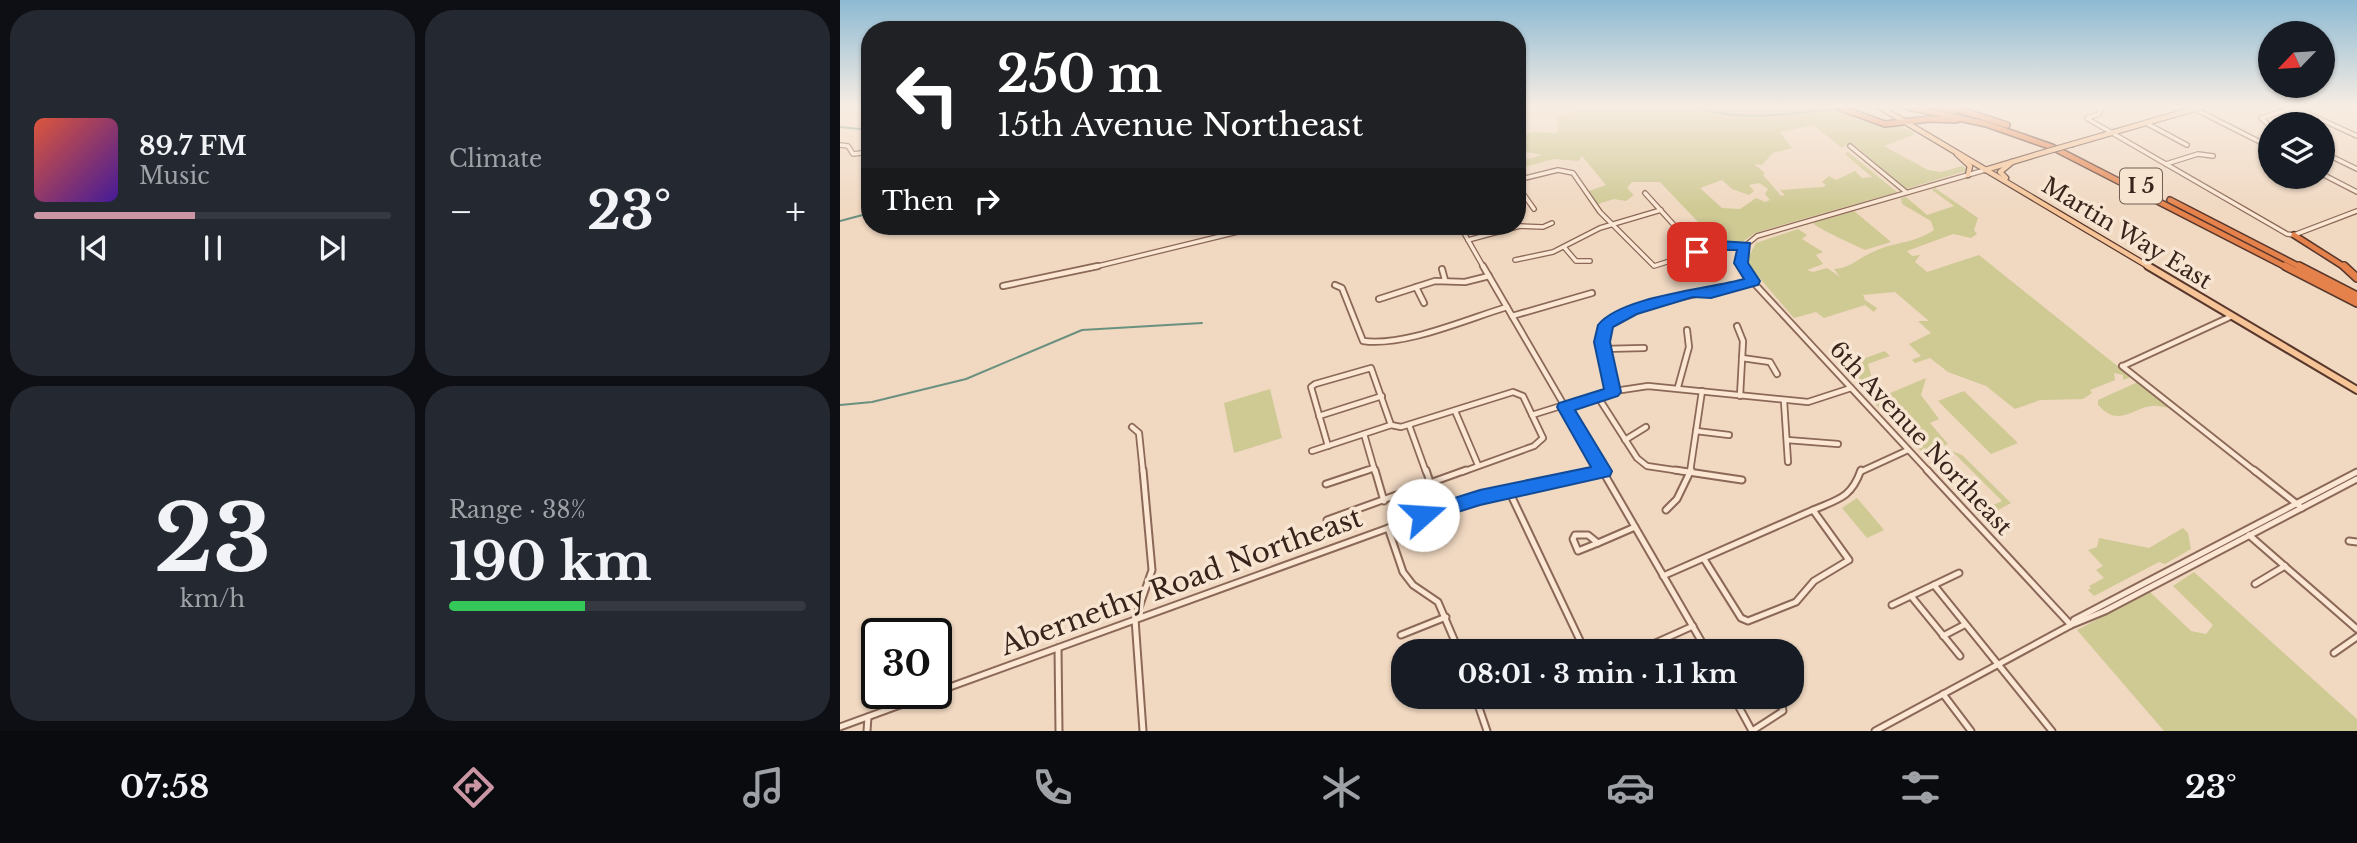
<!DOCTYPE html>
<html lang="en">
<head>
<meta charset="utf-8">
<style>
	body { margin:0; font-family:"Libre Baskerville",serif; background:#242831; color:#f1f3f6; height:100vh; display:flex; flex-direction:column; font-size:26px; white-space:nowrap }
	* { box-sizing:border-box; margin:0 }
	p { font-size:23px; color:#9ea1a6 }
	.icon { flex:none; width:38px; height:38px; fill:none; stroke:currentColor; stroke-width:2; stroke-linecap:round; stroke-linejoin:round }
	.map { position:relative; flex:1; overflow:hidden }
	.panel { display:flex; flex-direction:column; gap:10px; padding:10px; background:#0d0f14; width:840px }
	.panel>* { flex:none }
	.hud { position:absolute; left:21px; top:21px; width:665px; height:214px; border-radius:28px; box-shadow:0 2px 5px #0004; background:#202124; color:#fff; overflow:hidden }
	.needle { width:46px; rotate:245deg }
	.tools { position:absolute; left:1418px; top:21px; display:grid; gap:14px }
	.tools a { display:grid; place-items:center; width:77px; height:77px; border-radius:50%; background:#171b24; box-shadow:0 2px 5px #0004; font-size:35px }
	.speed { position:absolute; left:21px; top:618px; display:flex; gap:14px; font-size:35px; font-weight:700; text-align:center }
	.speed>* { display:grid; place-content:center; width:91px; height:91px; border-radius:50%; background:#171b24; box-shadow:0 2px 5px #0004; line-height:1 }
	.speed .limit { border:4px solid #111; border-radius:10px; background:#fff; color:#111 }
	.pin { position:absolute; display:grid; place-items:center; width:60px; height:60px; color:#fff; margin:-30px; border-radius:14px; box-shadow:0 4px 10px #0006 }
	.me { position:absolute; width:77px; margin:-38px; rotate:71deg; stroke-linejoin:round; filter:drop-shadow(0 0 5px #0008) }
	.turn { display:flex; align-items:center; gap:24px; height:147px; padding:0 21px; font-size:32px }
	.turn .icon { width:91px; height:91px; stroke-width:2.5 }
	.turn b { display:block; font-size:49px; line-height:60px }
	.then { display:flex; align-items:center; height:66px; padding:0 21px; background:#0003; gap:14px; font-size:26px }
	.big { font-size:52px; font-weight:700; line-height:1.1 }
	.panel .card { flex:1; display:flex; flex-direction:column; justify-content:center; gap:10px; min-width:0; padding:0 24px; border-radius:28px; background:#242831 }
	.panel .dial { align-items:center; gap:0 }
	.dial b { font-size:91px; line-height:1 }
	.song { display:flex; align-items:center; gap:21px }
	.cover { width:84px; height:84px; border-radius:10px; background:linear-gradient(135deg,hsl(10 70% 55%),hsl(260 70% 35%)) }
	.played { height:7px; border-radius:4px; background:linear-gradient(90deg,#cb96a3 45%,#363941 45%) }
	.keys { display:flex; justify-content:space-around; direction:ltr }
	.heat { display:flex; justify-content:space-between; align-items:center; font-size:38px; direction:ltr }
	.charge { height:10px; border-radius:5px; background:linear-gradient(90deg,#34c759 38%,#363941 0) }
	.panel .tiles { flex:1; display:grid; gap:10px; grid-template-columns:repeat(2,1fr) }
	.trip { position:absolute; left:551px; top:639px; width:413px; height:70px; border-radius:28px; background:#171b24; box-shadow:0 2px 5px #0004; font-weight:700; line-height:70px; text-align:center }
	.menu { display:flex; height:112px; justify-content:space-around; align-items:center; background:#090b0e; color:#9ea1a6 }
	.menu .icon { width:49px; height:49px }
	.menu .active { color:#cb96a3 }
	.menu b { font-size:32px; color:#f1f3f6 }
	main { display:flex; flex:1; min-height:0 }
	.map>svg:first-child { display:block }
	.green { fill:#cfc994; fill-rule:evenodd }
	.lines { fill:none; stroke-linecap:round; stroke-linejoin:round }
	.stream { stroke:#6a917f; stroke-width:2 }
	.minor-far2-casing { stroke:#8b6857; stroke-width:6 }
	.minor-far1-casing { stroke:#8b6857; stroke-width:8 }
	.minor-casing { stroke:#8b6857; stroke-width:9 }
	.major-far1-casing { stroke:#58372c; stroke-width:7 }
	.major-casing { stroke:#58372c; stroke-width:10 }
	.highway-far1-casing { stroke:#58372c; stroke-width:8 }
	.highway-casing { stroke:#58372c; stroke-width:10 }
	.minor-far2 { stroke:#fbe7d4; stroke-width:3.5 }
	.minor-far1 { stroke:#fbe7d4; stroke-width:4.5 }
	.minor { stroke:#fbe7d4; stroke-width:5 }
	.major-far1 { stroke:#f6c496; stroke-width:4.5 }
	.major { stroke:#f6c496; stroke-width:6 }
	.highway-far1 { stroke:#e5824c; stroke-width:5 }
	.highway { stroke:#e5824c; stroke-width:7 }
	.major-bridge-casing { stroke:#58372c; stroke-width:7; stroke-linecap:butt }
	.major-bridge { stroke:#f6c496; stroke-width:4.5 }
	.route { fill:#1a73e8; stroke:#114b97; stroke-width:2 }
	.labels { text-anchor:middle; stroke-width:7; stroke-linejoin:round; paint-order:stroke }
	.shield { fill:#f7e4d1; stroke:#725e52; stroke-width:2 }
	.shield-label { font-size:21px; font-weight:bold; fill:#39241c }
	.street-label { font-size:23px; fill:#39241c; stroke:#f7e4d1 }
	.near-street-label { font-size:28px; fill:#39241c; stroke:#f7e4d1 }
</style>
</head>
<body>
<main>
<section class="panel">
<div class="tiles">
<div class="card">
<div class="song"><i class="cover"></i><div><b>89.7 FM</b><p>Music</p></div></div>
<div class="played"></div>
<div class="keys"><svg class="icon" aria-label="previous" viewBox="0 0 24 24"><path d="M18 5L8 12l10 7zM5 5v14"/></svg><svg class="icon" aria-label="pause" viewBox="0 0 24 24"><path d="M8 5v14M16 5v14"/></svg><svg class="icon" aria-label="next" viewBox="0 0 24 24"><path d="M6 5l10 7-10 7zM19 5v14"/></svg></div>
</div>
<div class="card"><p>Climate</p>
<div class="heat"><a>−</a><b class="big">23°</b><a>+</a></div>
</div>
<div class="card dial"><b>23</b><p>km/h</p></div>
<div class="card"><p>Range · 38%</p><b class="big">190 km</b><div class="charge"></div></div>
</div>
</section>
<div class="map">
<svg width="1517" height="731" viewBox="0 0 1517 731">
	<rect width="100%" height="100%" fill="#f0d8c1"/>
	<g class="green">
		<path d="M746,107H992L1018,120L1062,127L1073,132L1074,135L1044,146L1088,170L1101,172L1122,166L1129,170L1066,189L1018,148L1008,144L1002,148L973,125L940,132L952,148L933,153L922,165L914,164L925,173L923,175L941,196L945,195L940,190L983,187L986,185L982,182L989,176L996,180L1015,171L1022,178L1032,177L1005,154L1008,152L1057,192L915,233L898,245H880L820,182H792L787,188L794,195L786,201L774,199L755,205L746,192L766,185L742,156L738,161L714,159L677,169V162L702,155L681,151L677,146L679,138L693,132L717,133L719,123L715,118ZM882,180L892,189L909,195L914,191L909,185L919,183L928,189L925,194L930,200L925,202L916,198L900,209L882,208L860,188Z"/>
		<path d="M1095,188L1138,218L1134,230L1137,234L1131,238L1113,234L1067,251L1072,256L1080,255L1075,262L1087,272L1139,255L1291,377L1283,380V375L1274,373L1275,380L1250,390L1252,393L1243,399L1200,400L1175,409L1146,386L1108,372L1090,358L1075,363L1072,360L1081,356L1069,344L1091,333L1078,321H1089L1055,292L1023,295L1025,300L1037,308L1034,312L1025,305L984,318L976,312L954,318L910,267L908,258L916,243L958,229L967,235L962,239L983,252L976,255L983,264L967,270L973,272L987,268L1000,277L994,269C1010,269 1021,256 1035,251C1057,241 1073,244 1094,230L1091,221L1062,204L1061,198L1066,197L1087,215L1114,206L1092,190Z"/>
		<path d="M1014,211L1051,242L1025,250C1015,245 978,229 973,223Z"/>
		<path d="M1045,351L1050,356L1028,364L1033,382L1024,392L1009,377L1024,366L1020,360Z"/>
		<path d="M1086,378L1081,395L1099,419L1090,423L1108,444L1083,453L1032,400L1044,390L1048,394Z"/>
		<path d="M1298,382L1329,407C1323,408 1318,405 1312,406C1292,408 1279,428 1258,405V400Z"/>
		<path d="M430,389L442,438L394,453L384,403Z"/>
		<path d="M1124,391L1178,443L1151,454L1098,401Z"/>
		<path d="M1112,451L1122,455L1171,503L1142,519L1136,513L1162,501Z"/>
		<path d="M1017,498L1044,530L1027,538L1002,508Z"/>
		<path d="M1343,528L1348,533L1351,549L1325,564L1319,562L1254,596L1248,590L1251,588L1249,586L1264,578L1256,570L1263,566L1248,550L1257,547L1259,538L1309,548Z"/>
		<path d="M1354,572L1517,719V731H1324L1237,630L1310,592L1351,631L1366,634L1373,625L1333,586Z"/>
	</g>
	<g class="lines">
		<g class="stream">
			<path d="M856,107C904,123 948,113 997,109"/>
			<path d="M0,127L30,130"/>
			<path d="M0,221L30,213"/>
			<path d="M0,405L32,402L126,379L242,330L362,323"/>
		</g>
		<g class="minor-far2-casing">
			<g id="minor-far2">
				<path d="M1351,107L1430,147"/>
				<path d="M1454,107L1517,136"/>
				<path d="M1247,118L1259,114L1261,107"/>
				<path d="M1248,119L1447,234L1454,235L1517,211"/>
				<path d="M1306,123L1347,145"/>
				<path d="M1430,126L1421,118L1456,107"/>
				<path d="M0,145L8,146L13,154L30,152"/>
				<path d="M1010,146L1066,192"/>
				<path d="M1482,152L1517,169"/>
				<path d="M1326,164L1358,154L1373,156"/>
				<path d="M1482,174L1517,192"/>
				<path d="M677,180L718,170L733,173L760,212L814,266L878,246H905"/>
				<path d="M677,185L694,209"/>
				<path d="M805,193L843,235"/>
				<path d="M620,226L644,268"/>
				<path d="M628,240L680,226L703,227L712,223"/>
				<path d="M724,247L736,261H750"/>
				<path d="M675,260L713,252L760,228L821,210"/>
				<path d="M250,268L422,226"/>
				<path d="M904,268L901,263L905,246L917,236L1145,170"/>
			</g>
		</g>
		<g class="minor-far1-casing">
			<g id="minor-far1">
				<path d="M643,266L763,472"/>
				<path d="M903,266L912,281L1089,472"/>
				<path d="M602,269L605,280"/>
				<path d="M495,285L502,288L523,341C564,347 627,319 667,307"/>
				<path d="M163,286L258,266"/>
				<path d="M576,287L584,303"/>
				<path d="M539,299L595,281L625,282L649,276"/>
				<path d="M672,316L752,293"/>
				<path d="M897,326L903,341L900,396"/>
				<path d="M763,349L804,348"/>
				<path d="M902,358L930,362L937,374"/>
				<path d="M1282,366L1416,472"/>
				<path d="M1283,366L1392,316"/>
				<path d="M838,387L849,347L847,330"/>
				<path d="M772,392L762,342L766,325C811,298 862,295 912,281"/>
				<path d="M758,397L797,458L807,466L847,472"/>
				<path d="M944,401L948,462"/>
				<path d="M725,407L775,391L808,386L968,402L1011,388"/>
				<path d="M615,411L638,465"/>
				<path d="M692,415L724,405"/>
				<path d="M479,416L542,396"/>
				<path d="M569,425L586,472"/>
				<path d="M292,427L299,433L303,472"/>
				<path d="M856,431L889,435"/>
				<path d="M524,434L535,472"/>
				<path d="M785,440L806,427"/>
				<path d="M947,440L998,444"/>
				<path d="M488,446L471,387L475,384L531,368L551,425"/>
				<path d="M472,451L551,425L561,427L673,392L683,396L703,438L694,446L622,472"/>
				<path d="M522,472L534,468"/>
				<path d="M850,472L862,391"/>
				<path d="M1020,472L1068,450"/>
			</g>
		</g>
		<g class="minor-casing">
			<g id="minor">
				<path d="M303,470L312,570L295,619L303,731"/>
				<path d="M535,470L544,501"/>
				<path d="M586,470L590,482"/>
				<path d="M762,470L867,651"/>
				<path d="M835,470L902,480"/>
				<path d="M1087,470L1231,625"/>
				<path d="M1414,470L1462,508"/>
				<path d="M486,484L528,470"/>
				<path d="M669,491L745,651"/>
				<path d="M826,510L837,499L851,470"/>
				<path d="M973,510C999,499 1011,498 1021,470"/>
				<path d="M487,520L626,470"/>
				<path d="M548,528L563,572L573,585L598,602L619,651"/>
				<path d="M735,535H748L758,543L738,551L733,539Z"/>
				<path d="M1409,535L1517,629"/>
				<path d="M1509,541L1517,542"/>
				<path d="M758,543L795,527"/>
				<path d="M823,576L973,510L1009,560L974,581L956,602L908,621L901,618L864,559"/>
				<path d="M1415,584L1445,566"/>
				<path d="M1094,585L1212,731"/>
				<path d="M1071,596L1120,656"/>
				<path d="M1052,605L1119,573"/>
				<path d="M1232,624L1234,620L1517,472"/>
				<path d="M561,635L606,617"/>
				<path d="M1103,636L1124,625"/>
				<path d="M813,644L853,626"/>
				<path d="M218,648L219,731"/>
				<path d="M1494,653L1517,637"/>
				<path d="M96,692L598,510L652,494L763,472"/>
				<path d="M1103,694L1131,731"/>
				<path d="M635,696L647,731"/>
				<path d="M893,696L912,731"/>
				<path d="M569,698L572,696"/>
				<path d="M761,704L763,696"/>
				<path d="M0,727L93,693"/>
				<path d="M27,731L28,717"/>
				<path d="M912,731L943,711L940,696"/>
				<path d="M1035,731L1231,625L1265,611L1517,479"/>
			</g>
		</g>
		<g class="major-far1-casing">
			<g id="major-far1">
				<path d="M1040,107L1311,268"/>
				<path d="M1233,144L1361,107"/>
				<path d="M1117,154L1130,166L1128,175"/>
				<path d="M1145,170L1205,152"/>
				<path d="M1166,178L1160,172L1172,162"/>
			</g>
		</g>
		<g class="major-casing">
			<path id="major" d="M1308,266L1517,390"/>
		</g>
		<g class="highway-far1-casing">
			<g id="highway-far1">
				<path d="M998,107L1045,124L1090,119L1116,120"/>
				<path d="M1068,107L1146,124L1212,147L1448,268"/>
				<path d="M1096,107L1115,111"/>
				<path d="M1111,107L1167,125"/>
				<path d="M1330,200L1462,268"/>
				<path d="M1454,235L1506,268"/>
			</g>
		</g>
		<g class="highway-casing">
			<g id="highway">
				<path d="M1445,266L1517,303"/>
				<path d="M1459,266L1517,296"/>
				<path d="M1504,266L1517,278"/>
			</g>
		</g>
		<use href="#minor-far2" class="minor-far2"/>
		<use href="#minor-far1" class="minor-far1"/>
		<use href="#minor" class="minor"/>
		<use href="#major-far1" class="major-far1"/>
		<use href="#major" class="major"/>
		<use href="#highway-far1" class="highway-far1"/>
		<use href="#highway" class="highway"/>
		<g class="major-bridge-casing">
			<path id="major-bridge" d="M1205,152L1233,144"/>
		</g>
		<use href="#major-bridge" class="major-bridge"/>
	</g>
	<linearGradient id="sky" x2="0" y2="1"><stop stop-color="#8dbad3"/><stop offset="0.51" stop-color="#f8ede3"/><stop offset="1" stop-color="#f8ede3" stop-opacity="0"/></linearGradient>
	<rect width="1517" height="209" fill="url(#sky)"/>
	<path class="route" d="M878,241L910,243L908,263L920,281L918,285L871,298L853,297L797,314L773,327L770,342L781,392L778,396L735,410L772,471L770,476L640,505L583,523L576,521L573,515L576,510L640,490L751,467L717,407L719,403L764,389L754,342L758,325C781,296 869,289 904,279L894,263L897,250H879L857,257L850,252Z"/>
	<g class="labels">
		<rect class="shield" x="1280" y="168.5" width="42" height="35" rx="5"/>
		<g class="shield-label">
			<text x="1301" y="193">I 5</text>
		</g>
		<g class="street-label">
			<text transform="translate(1287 233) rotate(31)" y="8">Martin Way East</text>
			<text transform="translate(1081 438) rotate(47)" y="8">6th Avenue Northeast</text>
		</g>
		<g class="near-street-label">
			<text transform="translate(341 581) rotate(-20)" y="10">Abernethy Road Northeast</text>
		</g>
	</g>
</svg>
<div class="tools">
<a><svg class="needle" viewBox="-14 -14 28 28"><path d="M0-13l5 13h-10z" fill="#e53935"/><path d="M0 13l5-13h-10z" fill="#9ea1a6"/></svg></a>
<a><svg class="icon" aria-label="layers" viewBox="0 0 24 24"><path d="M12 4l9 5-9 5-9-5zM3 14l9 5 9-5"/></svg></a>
</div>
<div class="speed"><div class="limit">30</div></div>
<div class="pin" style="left:857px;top:252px;background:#d93025"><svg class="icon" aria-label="arrive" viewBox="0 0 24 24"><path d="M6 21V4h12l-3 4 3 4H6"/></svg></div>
<svg class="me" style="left:583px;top:515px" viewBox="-20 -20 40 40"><circle r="19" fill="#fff"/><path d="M0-13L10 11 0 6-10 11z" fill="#1a73e8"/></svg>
<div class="trip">08:01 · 3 min · 1.1 km</div>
<div class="hud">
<div class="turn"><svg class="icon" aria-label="left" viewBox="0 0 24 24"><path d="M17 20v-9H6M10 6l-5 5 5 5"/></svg><div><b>250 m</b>15th Avenue Northeast</div></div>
<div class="then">Then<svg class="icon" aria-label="right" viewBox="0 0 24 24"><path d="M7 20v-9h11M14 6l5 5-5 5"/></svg></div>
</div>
</div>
</main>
<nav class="menu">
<b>07:58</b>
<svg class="icon active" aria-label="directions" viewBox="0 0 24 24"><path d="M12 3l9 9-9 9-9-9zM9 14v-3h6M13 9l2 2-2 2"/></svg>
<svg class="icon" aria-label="music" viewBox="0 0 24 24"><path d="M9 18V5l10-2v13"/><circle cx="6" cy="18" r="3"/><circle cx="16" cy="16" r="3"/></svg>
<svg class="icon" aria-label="phone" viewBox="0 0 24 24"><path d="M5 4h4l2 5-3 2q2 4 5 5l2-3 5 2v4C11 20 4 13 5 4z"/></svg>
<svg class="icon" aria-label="climate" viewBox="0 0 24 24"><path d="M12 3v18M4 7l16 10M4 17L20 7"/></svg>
<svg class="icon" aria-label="car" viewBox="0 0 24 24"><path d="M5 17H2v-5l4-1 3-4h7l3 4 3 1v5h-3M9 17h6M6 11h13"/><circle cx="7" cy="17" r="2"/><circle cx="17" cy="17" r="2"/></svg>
<svg class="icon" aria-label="filters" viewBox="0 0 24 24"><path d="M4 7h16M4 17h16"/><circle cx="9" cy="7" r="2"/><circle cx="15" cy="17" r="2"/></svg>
<b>23°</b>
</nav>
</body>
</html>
